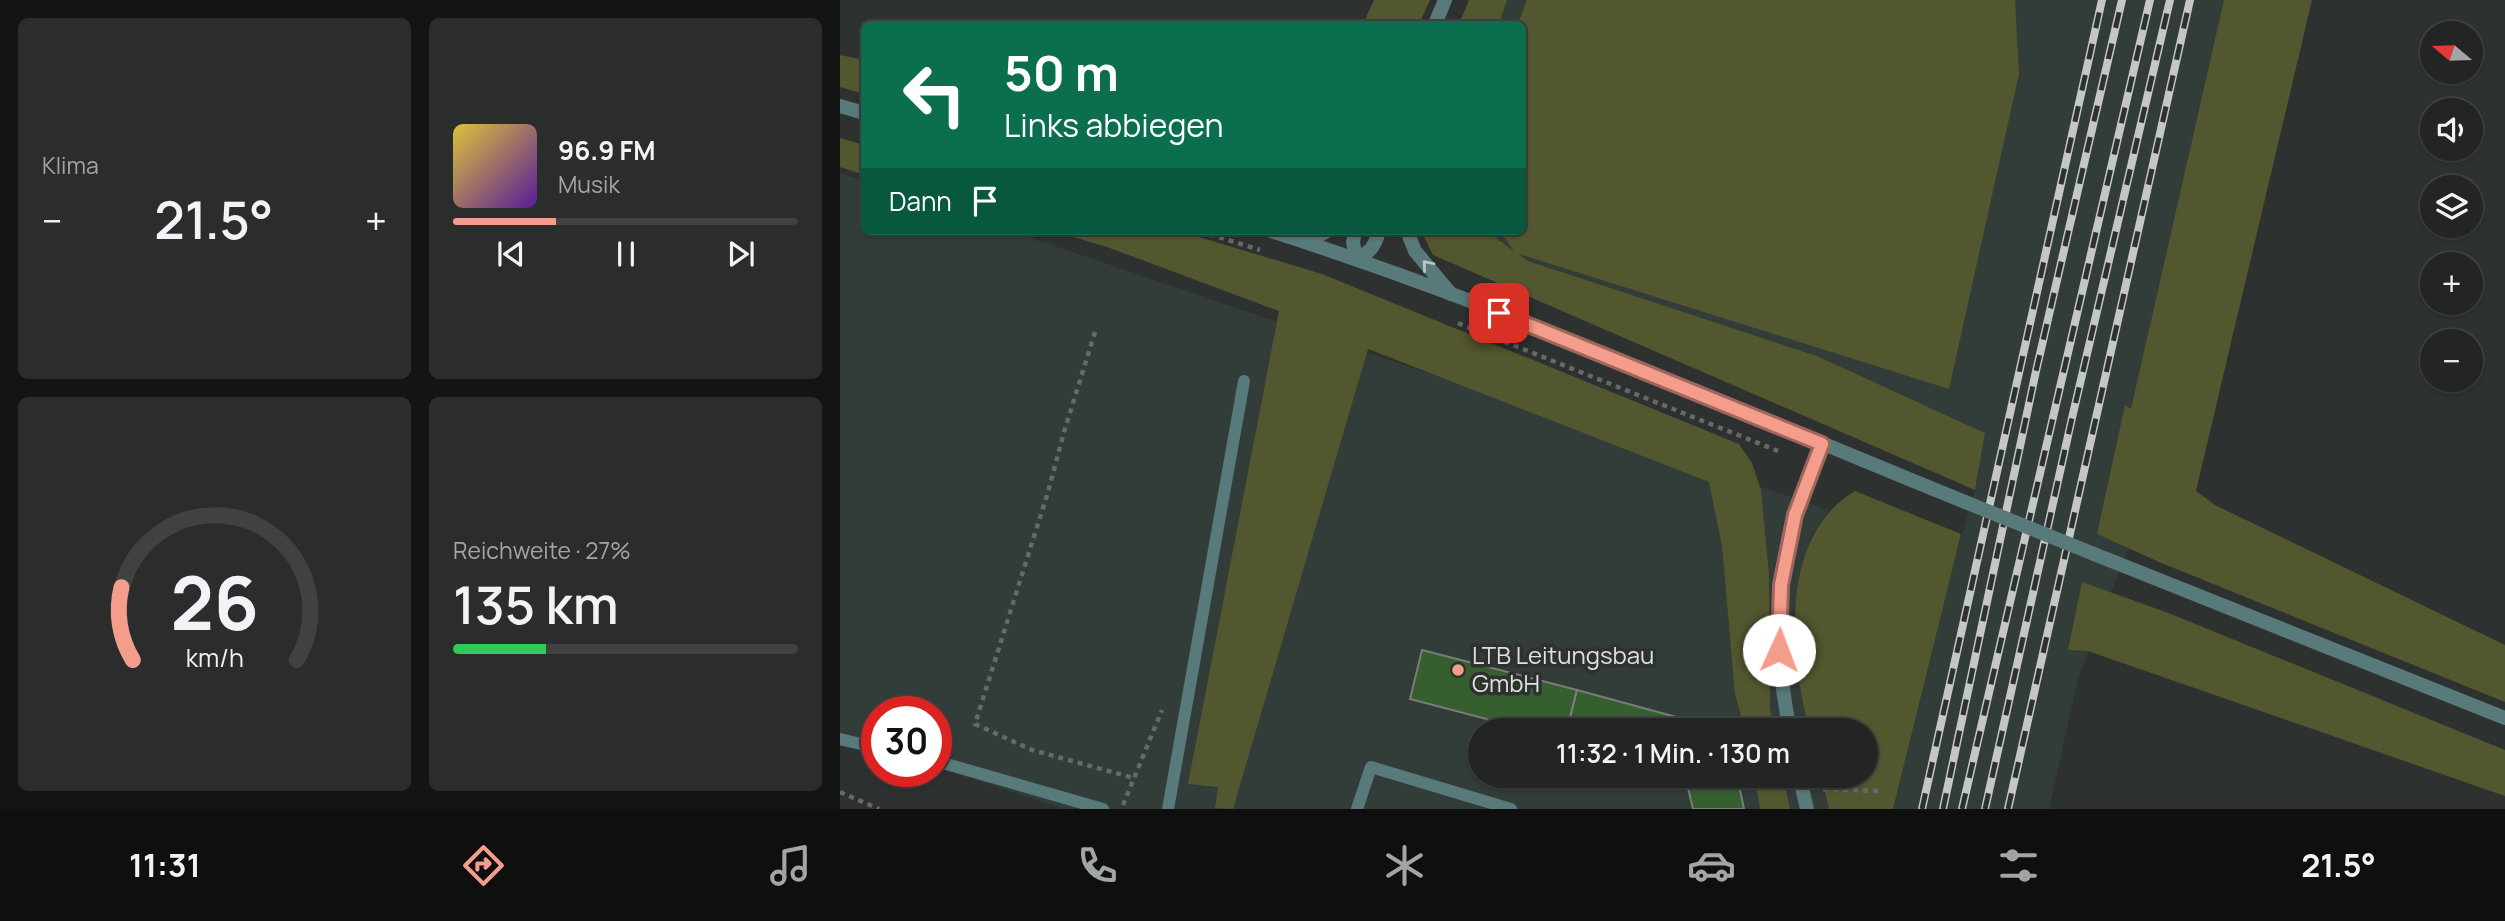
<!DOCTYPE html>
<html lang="de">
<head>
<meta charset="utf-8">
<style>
	body { margin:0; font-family:Manrope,sans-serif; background:#2a2d2b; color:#f1f3f6; height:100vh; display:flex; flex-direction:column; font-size:26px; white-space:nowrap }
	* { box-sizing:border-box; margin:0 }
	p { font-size:23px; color:#a2a5a6 }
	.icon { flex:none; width:38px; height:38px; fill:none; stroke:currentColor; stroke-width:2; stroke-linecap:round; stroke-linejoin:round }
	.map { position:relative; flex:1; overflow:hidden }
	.drawer { display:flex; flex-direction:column; gap:18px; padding:18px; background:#131413; width:840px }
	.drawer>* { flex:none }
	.top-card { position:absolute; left:21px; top:21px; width:665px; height:214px; border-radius:10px; box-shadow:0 2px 5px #0004,0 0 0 2px #3f4241; background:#0b6e4f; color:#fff; overflow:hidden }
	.needle { width:46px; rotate:289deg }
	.buttons { position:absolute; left:1580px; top:21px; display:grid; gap:14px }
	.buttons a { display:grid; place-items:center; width:63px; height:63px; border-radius:50%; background:#222523; box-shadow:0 2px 5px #0004,0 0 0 2px #3f4241; font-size:35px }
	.speed { position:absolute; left:21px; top:696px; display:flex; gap:14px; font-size:35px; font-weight:700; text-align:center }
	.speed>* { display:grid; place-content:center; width:91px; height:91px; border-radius:50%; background:#222523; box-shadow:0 2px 5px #0004,0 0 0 2px #3f4241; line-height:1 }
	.speed .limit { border:10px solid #d22; background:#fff; color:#111 }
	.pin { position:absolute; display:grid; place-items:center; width:60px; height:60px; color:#fff; margin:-30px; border-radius:14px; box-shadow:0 4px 10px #0006 }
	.me { position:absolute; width:77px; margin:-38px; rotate:2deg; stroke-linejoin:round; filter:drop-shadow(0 0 5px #0008) }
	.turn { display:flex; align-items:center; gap:24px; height:147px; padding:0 28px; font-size:32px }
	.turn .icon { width:91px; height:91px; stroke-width:2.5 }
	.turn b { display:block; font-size:49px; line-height:60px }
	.then { display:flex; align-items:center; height:66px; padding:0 28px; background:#0003; gap:14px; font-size:26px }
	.big { font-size:52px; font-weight:600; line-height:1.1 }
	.drawer .card { flex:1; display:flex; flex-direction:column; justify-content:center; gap:10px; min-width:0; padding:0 24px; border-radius:10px; background:#2a2d2b }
	.drawer .dial { align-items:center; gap:0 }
	.dial svg { height:182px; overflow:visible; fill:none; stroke:#3f4241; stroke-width:7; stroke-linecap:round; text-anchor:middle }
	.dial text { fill:#f1f3f6; stroke:none }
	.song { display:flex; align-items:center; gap:21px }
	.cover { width:84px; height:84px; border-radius:10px; background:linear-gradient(135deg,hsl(50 70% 55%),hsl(270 70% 35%)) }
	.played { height:7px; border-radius:4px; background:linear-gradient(90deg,#f49d8c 30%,#3f4241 30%) }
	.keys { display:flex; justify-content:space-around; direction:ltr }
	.heat { display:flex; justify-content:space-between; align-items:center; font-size:38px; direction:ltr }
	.charge { height:10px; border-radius:5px; background:linear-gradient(90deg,#34c759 27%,#3f4241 0) }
	.drawer .tiles { flex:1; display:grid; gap:18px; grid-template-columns:repeat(2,1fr) }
	.trip { position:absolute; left:628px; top:718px; width:410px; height:70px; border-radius:35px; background:#222523; box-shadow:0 2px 5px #0004,0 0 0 2px #3f4241; font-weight:600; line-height:70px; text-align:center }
	.tab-bar { display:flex; height:112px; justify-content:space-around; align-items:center; background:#0e0f0e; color:#a2a5a6 }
	.tab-bar .icon { width:49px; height:49px }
	.tab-bar .selected { color:#f49d8c }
	.tab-bar b { font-size:32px; color:#f1f3f6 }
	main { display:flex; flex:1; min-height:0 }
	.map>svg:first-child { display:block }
	.built { fill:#323c38 }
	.green { fill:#53572f }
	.building { fill:#365f30; stroke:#797c79; stroke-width:2 }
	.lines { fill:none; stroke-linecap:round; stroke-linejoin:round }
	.path { stroke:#656967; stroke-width:4.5; stroke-dasharray:5 5; stroke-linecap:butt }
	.service { stroke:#587a7a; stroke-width:12 }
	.minor { stroke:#587a7a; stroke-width:14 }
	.tertiary { stroke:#587a7a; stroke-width:14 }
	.rail-casing { stroke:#c4c7c6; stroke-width:8 }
	.rail { stroke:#2d312f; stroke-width:5; stroke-dasharray:16; stroke-linecap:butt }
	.tertiary-bridge { stroke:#587a7a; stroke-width:14 }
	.oneway { stroke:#bcc7c6 }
	.route-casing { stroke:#9f665b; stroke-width:18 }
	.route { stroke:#f49d8c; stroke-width:12 }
	.poi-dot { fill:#f49d8c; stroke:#2d312f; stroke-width:2.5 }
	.labels { text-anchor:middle; stroke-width:7; stroke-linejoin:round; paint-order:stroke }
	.poi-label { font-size:24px; fill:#dee1e0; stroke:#2d312f; text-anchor:start }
</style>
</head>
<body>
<main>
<section class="drawer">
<div class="tiles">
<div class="card"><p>Klima</p>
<div class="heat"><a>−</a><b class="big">21.5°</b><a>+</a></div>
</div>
<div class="card">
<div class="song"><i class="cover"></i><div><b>96.9 FM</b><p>Musik</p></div></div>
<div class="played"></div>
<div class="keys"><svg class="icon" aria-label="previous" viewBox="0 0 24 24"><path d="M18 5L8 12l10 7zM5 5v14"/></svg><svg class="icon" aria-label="pause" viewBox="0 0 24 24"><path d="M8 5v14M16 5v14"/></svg><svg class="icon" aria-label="next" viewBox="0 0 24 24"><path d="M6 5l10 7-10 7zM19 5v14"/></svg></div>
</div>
<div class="card dial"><svg viewBox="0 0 100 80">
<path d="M14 69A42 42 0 1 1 86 69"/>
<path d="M14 69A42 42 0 0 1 9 37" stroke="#f49d8c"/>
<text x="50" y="56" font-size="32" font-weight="700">26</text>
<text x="50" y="72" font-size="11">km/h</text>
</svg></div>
<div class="card"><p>Reichweite · 27%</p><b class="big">135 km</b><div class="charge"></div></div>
</div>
</section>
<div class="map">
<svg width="1665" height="809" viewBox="0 0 1665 809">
	<rect width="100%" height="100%" fill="#2d312f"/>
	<g class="built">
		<path d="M667,0H1415L1288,549L1238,679L1209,809H1053L1108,580L1135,490L1145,433L977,356L688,261L646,231H682V24H659Z"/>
		<path d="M0,173L24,181V231H171L989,510L971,536L954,609L955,653L963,708L969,730H640V775H981L989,809H224L96,767V712H37V747L0,735Z"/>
	</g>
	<g class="green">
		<path d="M534,0H590L579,24H523Z"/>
		<path d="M629,0H667L659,24H619Z"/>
		<path d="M687,0H1175L1179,74L1109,389L679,254L688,261L977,356L1145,433L1135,490L593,255L581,231H646L674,251L660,231H682V24H678Z"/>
		<path d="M1384,0H1472L1356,491L1375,505L1665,645V702L1319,562L1257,534L1285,405L1291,409Z"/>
		<path d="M0,55L24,60V94L0,87Z"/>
		<path d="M0,138L24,145V175L0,167Z"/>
		<path d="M213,231H339L482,274L899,444L912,463L921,490L929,575L930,707L934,730H905L895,694L882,546L869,482L528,349L393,809L375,808L378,787L348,784L439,311L267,247Z"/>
		<path d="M1015,491L1121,534L1053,809H989L981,775H1026V730H969C950,656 938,536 1015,491Z"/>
		<path d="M1242,582L1331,614L1665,750V796L1248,651L1228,650Z"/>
		<path d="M914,775H943L950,809H920Z"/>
	</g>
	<g class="building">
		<path d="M582,650L737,690L727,730H689L570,699Z"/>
		<path d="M737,690L884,730H727Z"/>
		<path d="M845,775H897L904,809H853Z"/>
	</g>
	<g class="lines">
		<g class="path">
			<path d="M360,231L420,250"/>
			<path d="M618,323L938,451"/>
			<path d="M255,332L224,432L208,492L135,724L192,750L294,778"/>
			<path d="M983,789L1038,791"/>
			<path d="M0,792L39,809"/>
			<path d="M283,805L322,710"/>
		</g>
		<g class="service">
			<path d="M0,739L37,748"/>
			<path d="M96,761L263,809"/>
			<path d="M328,809L404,381"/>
			<path d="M517,809L531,767L671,809"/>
		</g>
		<g class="minor">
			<path d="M595,24L605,0"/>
			<path d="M950,730C935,660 935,584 955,515C962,491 973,468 982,444"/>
			<path d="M959,775L967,809"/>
		</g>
		<g class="tertiary">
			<path d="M0,106L24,113"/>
			<path d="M431,231C668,307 895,409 1125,502"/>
			<path d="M515,231L513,242L516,259C531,252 535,246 539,231"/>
			<path d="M567,231L575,251L611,294"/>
			<path d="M466,242L487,231"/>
			<path d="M1254,554L1665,718"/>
		</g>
		<g class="rail-casing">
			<g id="rail">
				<path d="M1082,809L1262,0"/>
				<path d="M1103,809L1196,371L1282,0"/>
				<path d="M1122,809L1310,0"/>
				<path d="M1145,809L1232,418L1330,0"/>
				<path d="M1168,809L1350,0"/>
			</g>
		</g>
		<use href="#rail" class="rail"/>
		<path class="tertiary-bridge" d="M1125,502L1254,554"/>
	</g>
	<defs><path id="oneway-chevron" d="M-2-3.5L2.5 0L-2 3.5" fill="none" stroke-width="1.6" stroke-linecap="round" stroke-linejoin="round" transform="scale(1.75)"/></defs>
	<use class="oneway" href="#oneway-chevron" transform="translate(587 265) rotate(-130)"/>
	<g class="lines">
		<g class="route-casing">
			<path id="route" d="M659,313L982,444L955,515L941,585L939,650"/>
		</g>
		<use href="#route" class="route"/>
	</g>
	<circle class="poi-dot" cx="618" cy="670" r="7"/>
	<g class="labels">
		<g class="poi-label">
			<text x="632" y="664">LTB Leitungsbau<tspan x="632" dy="28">GmbH</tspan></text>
		</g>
	</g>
</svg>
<div class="buttons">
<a><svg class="needle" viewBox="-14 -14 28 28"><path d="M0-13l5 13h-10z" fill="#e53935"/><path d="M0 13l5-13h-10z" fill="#a2a5a6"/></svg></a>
<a><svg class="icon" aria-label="sound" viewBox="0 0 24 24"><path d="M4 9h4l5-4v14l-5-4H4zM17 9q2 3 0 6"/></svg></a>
<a><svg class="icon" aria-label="layers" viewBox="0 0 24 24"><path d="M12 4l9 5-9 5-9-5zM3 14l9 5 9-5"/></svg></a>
<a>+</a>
<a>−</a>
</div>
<div class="speed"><div class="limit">30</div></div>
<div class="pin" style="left:659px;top:313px;background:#d93025"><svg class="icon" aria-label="arrive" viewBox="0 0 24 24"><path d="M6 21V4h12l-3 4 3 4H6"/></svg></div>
<svg class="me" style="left:939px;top:650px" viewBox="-20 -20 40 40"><circle r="19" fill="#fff"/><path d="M0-13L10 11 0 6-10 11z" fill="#f49d8c"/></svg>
<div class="trip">11:32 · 1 Min. · 130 m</div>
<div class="top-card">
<div class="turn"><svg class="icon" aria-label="left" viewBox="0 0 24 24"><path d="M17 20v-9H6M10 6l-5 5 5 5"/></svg><div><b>50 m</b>Links abbiegen</div></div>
<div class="then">Dann<svg class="icon" aria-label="arrive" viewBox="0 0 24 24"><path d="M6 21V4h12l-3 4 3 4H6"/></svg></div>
</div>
</div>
</main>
<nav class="tab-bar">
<b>11:31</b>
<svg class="icon selected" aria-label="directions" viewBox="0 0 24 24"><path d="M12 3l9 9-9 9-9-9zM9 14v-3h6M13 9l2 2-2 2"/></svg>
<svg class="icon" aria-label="music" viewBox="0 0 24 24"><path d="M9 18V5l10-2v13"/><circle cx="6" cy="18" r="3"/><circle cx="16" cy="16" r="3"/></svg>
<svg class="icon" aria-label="phone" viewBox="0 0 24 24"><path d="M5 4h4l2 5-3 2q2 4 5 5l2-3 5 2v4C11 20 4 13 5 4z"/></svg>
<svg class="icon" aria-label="climate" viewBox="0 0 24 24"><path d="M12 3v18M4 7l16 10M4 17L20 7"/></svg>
<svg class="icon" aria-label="car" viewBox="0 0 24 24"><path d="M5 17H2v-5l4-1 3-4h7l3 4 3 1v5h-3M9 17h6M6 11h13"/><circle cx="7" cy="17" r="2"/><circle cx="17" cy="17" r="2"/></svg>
<svg class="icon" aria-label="filters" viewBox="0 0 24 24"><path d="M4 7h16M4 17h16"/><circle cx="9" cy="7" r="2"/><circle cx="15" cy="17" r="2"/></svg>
<b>21.5°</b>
</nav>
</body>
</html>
